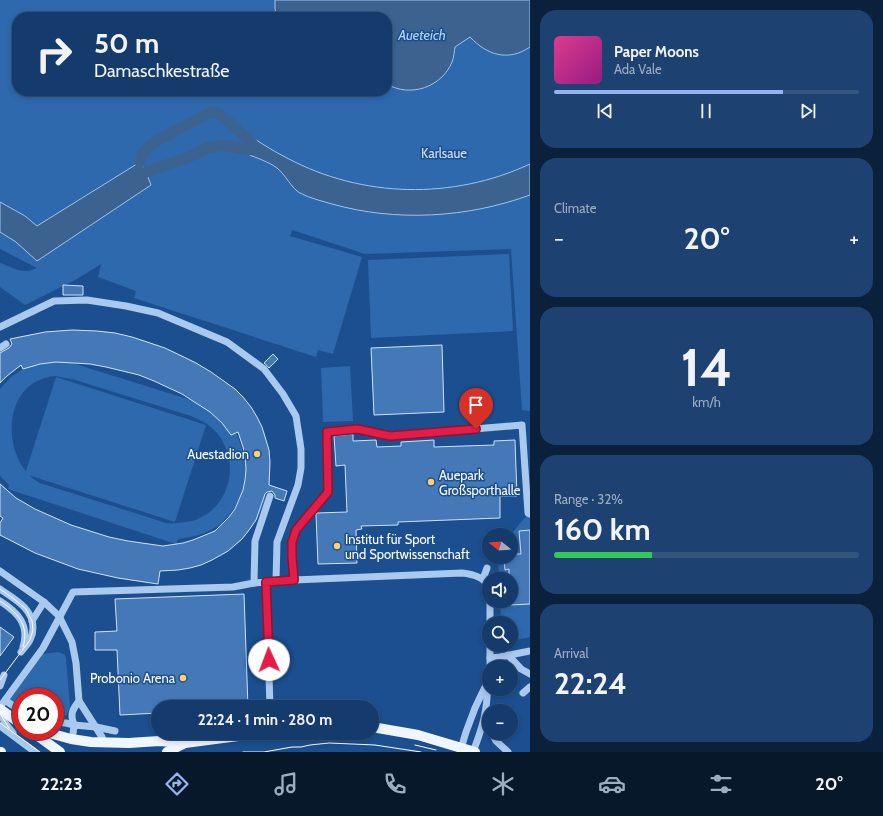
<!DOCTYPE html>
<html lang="en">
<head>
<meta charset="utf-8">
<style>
	body { margin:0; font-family:Cabin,sans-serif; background:#1d4271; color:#f1f3f6; height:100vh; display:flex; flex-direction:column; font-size:15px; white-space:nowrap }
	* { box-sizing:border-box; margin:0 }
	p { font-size:13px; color:#9dadc1 }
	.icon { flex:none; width:22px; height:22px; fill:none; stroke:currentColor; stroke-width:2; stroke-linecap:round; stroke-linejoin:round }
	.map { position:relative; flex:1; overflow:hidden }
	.details { display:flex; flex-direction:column; gap:10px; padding:10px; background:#0b203b; width:353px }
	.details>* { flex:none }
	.hud { position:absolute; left:12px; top:12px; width:380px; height:84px; border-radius:16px; box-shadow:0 2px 6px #0003,0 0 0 1px #33557e; background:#143b6b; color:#f1f3f6; overflow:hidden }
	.needle { width:26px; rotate:287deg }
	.tools { position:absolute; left:482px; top:528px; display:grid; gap:8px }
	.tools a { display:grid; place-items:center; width:36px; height:36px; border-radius:50%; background:#143b6b; box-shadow:0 2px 6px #0003,0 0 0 1px #33557e; font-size:20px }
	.speed { position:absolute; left:12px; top:688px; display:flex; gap:8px; font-size:20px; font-weight:700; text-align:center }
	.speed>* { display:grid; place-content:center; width:52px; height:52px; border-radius:50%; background:#143b6b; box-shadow:0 2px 6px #0003,0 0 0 1px #33557e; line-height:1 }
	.speed .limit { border:6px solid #d22; background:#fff; color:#111 }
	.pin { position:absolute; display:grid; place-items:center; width:34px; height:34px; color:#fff; margin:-41px -17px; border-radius:50% 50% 50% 0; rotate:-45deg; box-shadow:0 0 4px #0007 }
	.pin .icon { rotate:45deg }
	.me { position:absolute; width:44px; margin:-22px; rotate:358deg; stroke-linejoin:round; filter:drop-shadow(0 0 3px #0008) }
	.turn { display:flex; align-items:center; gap:14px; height:84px; padding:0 16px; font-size:18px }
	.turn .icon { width:52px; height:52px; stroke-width:2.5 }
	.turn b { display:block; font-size:28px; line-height:34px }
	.big { font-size:30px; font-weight:700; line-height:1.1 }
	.details .tile { flex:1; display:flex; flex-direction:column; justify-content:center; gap:6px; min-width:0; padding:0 14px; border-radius:16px; background:#1d4271 }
	.details .dial { align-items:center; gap:0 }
	.dial b { font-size:52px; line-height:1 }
	.song { display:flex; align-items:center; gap:12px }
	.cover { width:48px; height:48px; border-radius:6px; background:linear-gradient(135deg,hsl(330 70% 55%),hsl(310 70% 35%)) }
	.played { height:4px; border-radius:2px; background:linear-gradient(90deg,#95b2f1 75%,#33557e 75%) }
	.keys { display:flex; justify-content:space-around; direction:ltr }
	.heat { display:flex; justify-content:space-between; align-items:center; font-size:22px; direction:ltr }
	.charge { height:6px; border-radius:3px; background:linear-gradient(90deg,#34c759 32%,#33557e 0) }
	.trip { position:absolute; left:151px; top:700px; width:228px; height:40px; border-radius:20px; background:#143b6b; box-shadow:0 2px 6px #0003,0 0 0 1px #33557e; font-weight:700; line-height:40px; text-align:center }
	.menu { display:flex; height:64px; justify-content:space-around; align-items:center; background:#08182b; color:#9dadc1 }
	.menu .icon { width:28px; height:28px }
	.menu .on { color:#95b2f1 }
	.menu b { font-size:18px; color:#f1f3f6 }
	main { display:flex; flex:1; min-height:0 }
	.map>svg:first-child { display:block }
	.green { fill:#2e69ad; fill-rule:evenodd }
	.water { fill:#3c6290; stroke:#9cc4f0 }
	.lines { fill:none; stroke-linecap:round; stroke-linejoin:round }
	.canal { stroke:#3c6290; stroke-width:11 }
	.building { fill:#4478b7; stroke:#cfe3fa }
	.minor { stroke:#a9c9ee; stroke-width:7 }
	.major { stroke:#f0f6ff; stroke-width:10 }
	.tram { stroke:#fff; stroke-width:1 }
	.route-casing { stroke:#92132f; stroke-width:10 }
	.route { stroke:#e11d48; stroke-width:7 }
	.poi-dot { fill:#ffd166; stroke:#1b4f8f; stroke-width:1.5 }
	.labels { text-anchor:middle; stroke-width:3; stroke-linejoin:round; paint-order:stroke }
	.park-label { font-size:13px; fill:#cfe3fa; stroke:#1b4f8f }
	.poi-label { font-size:13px; fill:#fff; stroke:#1b4f8f; text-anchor:end }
	.water-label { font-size:14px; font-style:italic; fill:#b5d3f5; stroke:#1b4f8f }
</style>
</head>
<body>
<main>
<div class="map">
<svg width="530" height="752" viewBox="0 0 530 752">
	<rect width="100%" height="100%" fill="#1b4f8f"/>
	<g class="green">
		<path d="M0,0H530V411L522,410L511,249L365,254L292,230L290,236L362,257L333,354L318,350L316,357L134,298L136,291L98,277L101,264L77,279L25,305L0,287V263C14,268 23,275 37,268L0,249ZM17,17H387V91H17Z"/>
		<path d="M509,254L513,331L371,338L368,260Z"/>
		<path d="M72,330C133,331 193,351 238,394C242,398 247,402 251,407C257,415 261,424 265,434C279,475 265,525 229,551C207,566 185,569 160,571L158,584C101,578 50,563 0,535V523L3,518L0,516V482C5,487 9,493 15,497C23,504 34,509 44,513C59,520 73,526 89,531C111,538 140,546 163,546C171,546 180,544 187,542C215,534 231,521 241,494C249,474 247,451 237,432L236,433C249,460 249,490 229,515C225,519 221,524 216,527C204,535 191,537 178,539L176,544L8,489L9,485L0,476V389L11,377L23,369L21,366L7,376L0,383V352L12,344L10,339L45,332ZM72,363C79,362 88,364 96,365C128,370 164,381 191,400ZM55,376L72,379L191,416C196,418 202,421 207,424C237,445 238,492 207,514C195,522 181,524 166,523L40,483C0,461 0,381 55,376Z"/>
		<path d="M350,366L353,421L323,422L321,368Z"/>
		<path d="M56,377L206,425L175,522L25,474Z"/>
		<path d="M530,512V637L511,641V623H501L500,601H511V579H499L498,557H511V535H510Z"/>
		<path d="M58,652L64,654L66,657L70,707L66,716H55V697H21V708L6,701L41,654Z"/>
	</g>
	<g class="water">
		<path d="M275,0H530V47C508,62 487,55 470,37L455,47C454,52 454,57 452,62C442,87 410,98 387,84V17H277L275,9Z"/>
		<path d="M253,138C264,145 275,152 287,158C362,198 453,200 530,164V195C467,218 396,222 332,204C322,201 309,198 300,193C292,189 285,174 277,168C269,162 257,158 247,154Z"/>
		<path d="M140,162L146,172L151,185L37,261L16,242L0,232V202L25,216L37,226Z"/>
	</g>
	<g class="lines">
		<g class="canal">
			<path d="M140,162L144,151L158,140L211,112L219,113L252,143"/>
			<path d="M146,172L189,157L207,148L222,145L249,150"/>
		</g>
	</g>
	<g class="building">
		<path d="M63,285L83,286V295H63Z"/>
		<path d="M72,330L97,331L115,333L132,337L165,348L196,363L211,372L235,389L243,397L251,407L257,417L262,427L269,450L270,462L269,485L287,491L284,501L275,498V495L272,491L267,492L265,494L256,520L249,530L242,539L228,551L212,560L201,565L190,568L178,570L160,571L158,584L118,578L78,569L35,553L0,535V523L3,518L0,516V484L16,498L35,509L71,525L109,537L128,541L163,546L183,543L193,540L215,531L229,517L235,509L243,490L245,480L246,469L245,458L243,447L238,432L231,435L222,423L210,412L182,394L154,381L139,375L106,367L90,364L56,362L40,364L23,369L21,365L7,376L0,383V353L9,348L12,344L10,339L45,332Z"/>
		<path d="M442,345L444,412L374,415L371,348Z"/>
		<path d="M273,354L278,359L269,368L264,363Z"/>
		<path d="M353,434V441L376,440L377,447L401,446V442L434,440V447L494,445V441L515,440L517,496H500V518L398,522V525L361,526L362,529L356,530L357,563L318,564L316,514L317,513L347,512L345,465L336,466L334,436Z"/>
		<path d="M530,530V604L511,605V579H509V569L505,570L504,557H511V554H521L519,531Z"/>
		<path d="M244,594L248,707H158V713L120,715L117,650H95V632L117,631L115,599Z"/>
		<path d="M0,627L14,637L0,656Z"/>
	</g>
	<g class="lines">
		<g class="minor">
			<path d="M0,327L54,301L87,300L126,306L158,313L227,342L264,369L283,394L296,416L301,449V468L298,485L277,542L276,581"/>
			<path d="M0,348L6,344"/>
			<path d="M0,571L44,602L59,616L72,642L76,663L79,701L102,737"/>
			<path d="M483,579L487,568"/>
			<path d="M294,580L292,557V543L296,530L328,492L327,431L357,429L390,436L522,425L528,513L530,514"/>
			<path d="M266,582L270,707"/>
			<path d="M254,583L255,541L270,496"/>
			<path d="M0,589C14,599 33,608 33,628C33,632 32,636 30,640C28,644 24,648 21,652"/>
			<path d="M0,601C17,612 30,624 23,647"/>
			<path d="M490,601V623"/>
			<path d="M32,621L44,602"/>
			<path d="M508,655L521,669L530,674"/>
			<path d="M490,658L500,657L530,651"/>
			<path d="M490,667V645"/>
			<path d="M0,686L4,675"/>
			<path d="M523,693L530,687"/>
			<path d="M6,701L21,711"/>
			<path d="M0,707L43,648L73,592L233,587L254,583L294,580L462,573C471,574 483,576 487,585C488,587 488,589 489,591"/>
			<path d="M0,711L5,723L13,733"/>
			<path d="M55,722L66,723L74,725"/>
			<path d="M74,725C70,714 72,710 79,701"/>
			<path d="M0,726L35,752"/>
			<path d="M492,733L496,741L508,752"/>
			<path d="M73,734L74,725L96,727L115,731"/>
			<path d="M460,752L466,732L475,708L486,685"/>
			<path d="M473,752C478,739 483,726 485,713C488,699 487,685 489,672"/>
		</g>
		<g class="major">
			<path d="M0,709L21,724"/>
			<path d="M372,727L418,735L475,752"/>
			<path d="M31,731L60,752"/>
			<path d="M42,731L71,739L91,742L129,743L159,741L185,743"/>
			<path d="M0,752H1"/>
			<path d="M167,752L185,743L262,733"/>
		</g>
		<g class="tram">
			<path d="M0,589L14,599L26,609L32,621L33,630L30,640L0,680"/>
			<path d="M0,601C17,612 30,625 23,647"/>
			<path d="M0,711L2,717L9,728"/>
			<path d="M0,723L40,752"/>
			<path d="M415,745L436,750"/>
			<path d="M243,752H264L292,747H301L310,745L329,743L375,745L421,752"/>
		</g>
	</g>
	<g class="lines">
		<g class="route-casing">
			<path id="route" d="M269,660L266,582L294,580L292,557V542L296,530L328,492L327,432L357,429L390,436L476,429"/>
		</g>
		<use href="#route" class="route"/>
	</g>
	<g class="poi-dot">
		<circle cx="257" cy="454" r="4"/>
		<circle cx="431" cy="482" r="4"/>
		<circle cx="337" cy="546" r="4"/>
		<circle cx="183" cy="678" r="4"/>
	</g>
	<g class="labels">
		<g class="park-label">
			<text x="444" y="158">Karlsaue</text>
		</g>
		<g class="poi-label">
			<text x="249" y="459">Auestadion</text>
			<text x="439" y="480" text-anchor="start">Auepark<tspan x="439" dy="15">Großsporthalle</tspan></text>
			<text x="345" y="544" text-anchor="start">Institut für Sport<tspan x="345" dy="15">und Sportwissenschaft</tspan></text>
			<text x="175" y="683">Probonio Arena</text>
		</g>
		<g class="water-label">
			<text x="422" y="40">Aueteich</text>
		</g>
	</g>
</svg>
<div class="tools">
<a><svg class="needle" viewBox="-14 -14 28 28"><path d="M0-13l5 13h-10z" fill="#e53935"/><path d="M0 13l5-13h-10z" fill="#9dadc1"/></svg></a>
<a><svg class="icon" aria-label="sound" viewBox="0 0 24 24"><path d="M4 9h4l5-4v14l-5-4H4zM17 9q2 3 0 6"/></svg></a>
<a><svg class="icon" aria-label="search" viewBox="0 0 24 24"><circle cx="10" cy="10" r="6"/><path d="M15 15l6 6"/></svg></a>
<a>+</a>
<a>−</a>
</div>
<div class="speed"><div class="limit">20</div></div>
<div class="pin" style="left:476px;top:429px;background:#d93025"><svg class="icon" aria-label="arrive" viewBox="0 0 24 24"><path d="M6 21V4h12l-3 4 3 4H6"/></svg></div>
<svg class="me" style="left:269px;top:660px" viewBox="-20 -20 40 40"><circle r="19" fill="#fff"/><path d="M0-13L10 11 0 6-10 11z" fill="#e11d48"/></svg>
<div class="trip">22:24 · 1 min · 280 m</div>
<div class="hud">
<div class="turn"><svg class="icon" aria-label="right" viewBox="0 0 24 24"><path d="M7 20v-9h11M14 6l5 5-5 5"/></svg><div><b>50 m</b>Damaschkestraße</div></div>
</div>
</div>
<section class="details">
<div class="tile">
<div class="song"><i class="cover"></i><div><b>Paper Moons</b><p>Ada Vale</p></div></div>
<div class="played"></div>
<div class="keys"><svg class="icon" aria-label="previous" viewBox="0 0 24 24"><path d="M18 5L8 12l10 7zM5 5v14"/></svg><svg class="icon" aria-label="pause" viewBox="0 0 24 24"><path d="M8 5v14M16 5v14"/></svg><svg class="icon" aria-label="next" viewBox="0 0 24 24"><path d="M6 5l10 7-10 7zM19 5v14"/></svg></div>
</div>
<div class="tile"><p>Climate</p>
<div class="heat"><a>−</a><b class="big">20°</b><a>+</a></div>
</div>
<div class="tile dial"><b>14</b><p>km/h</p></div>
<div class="tile"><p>Range · 32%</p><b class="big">160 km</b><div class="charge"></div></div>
<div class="tile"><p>Arrival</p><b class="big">22:24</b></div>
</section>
</main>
<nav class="menu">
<b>22:23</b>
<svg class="icon on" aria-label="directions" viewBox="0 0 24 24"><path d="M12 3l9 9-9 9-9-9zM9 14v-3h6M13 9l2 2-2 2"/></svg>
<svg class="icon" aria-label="music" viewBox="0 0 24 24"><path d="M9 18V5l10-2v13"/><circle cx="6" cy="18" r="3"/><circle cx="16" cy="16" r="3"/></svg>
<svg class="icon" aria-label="phone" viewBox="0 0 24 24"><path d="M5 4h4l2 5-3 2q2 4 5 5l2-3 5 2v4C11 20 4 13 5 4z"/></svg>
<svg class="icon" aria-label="climate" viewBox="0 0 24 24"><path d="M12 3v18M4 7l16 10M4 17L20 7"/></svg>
<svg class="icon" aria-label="car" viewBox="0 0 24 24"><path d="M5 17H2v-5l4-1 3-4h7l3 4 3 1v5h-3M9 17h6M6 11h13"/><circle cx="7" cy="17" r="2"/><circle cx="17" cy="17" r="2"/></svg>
<svg class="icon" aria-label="filters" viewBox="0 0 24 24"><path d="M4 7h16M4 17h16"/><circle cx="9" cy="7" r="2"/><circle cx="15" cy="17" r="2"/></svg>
<b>20°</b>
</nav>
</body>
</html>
